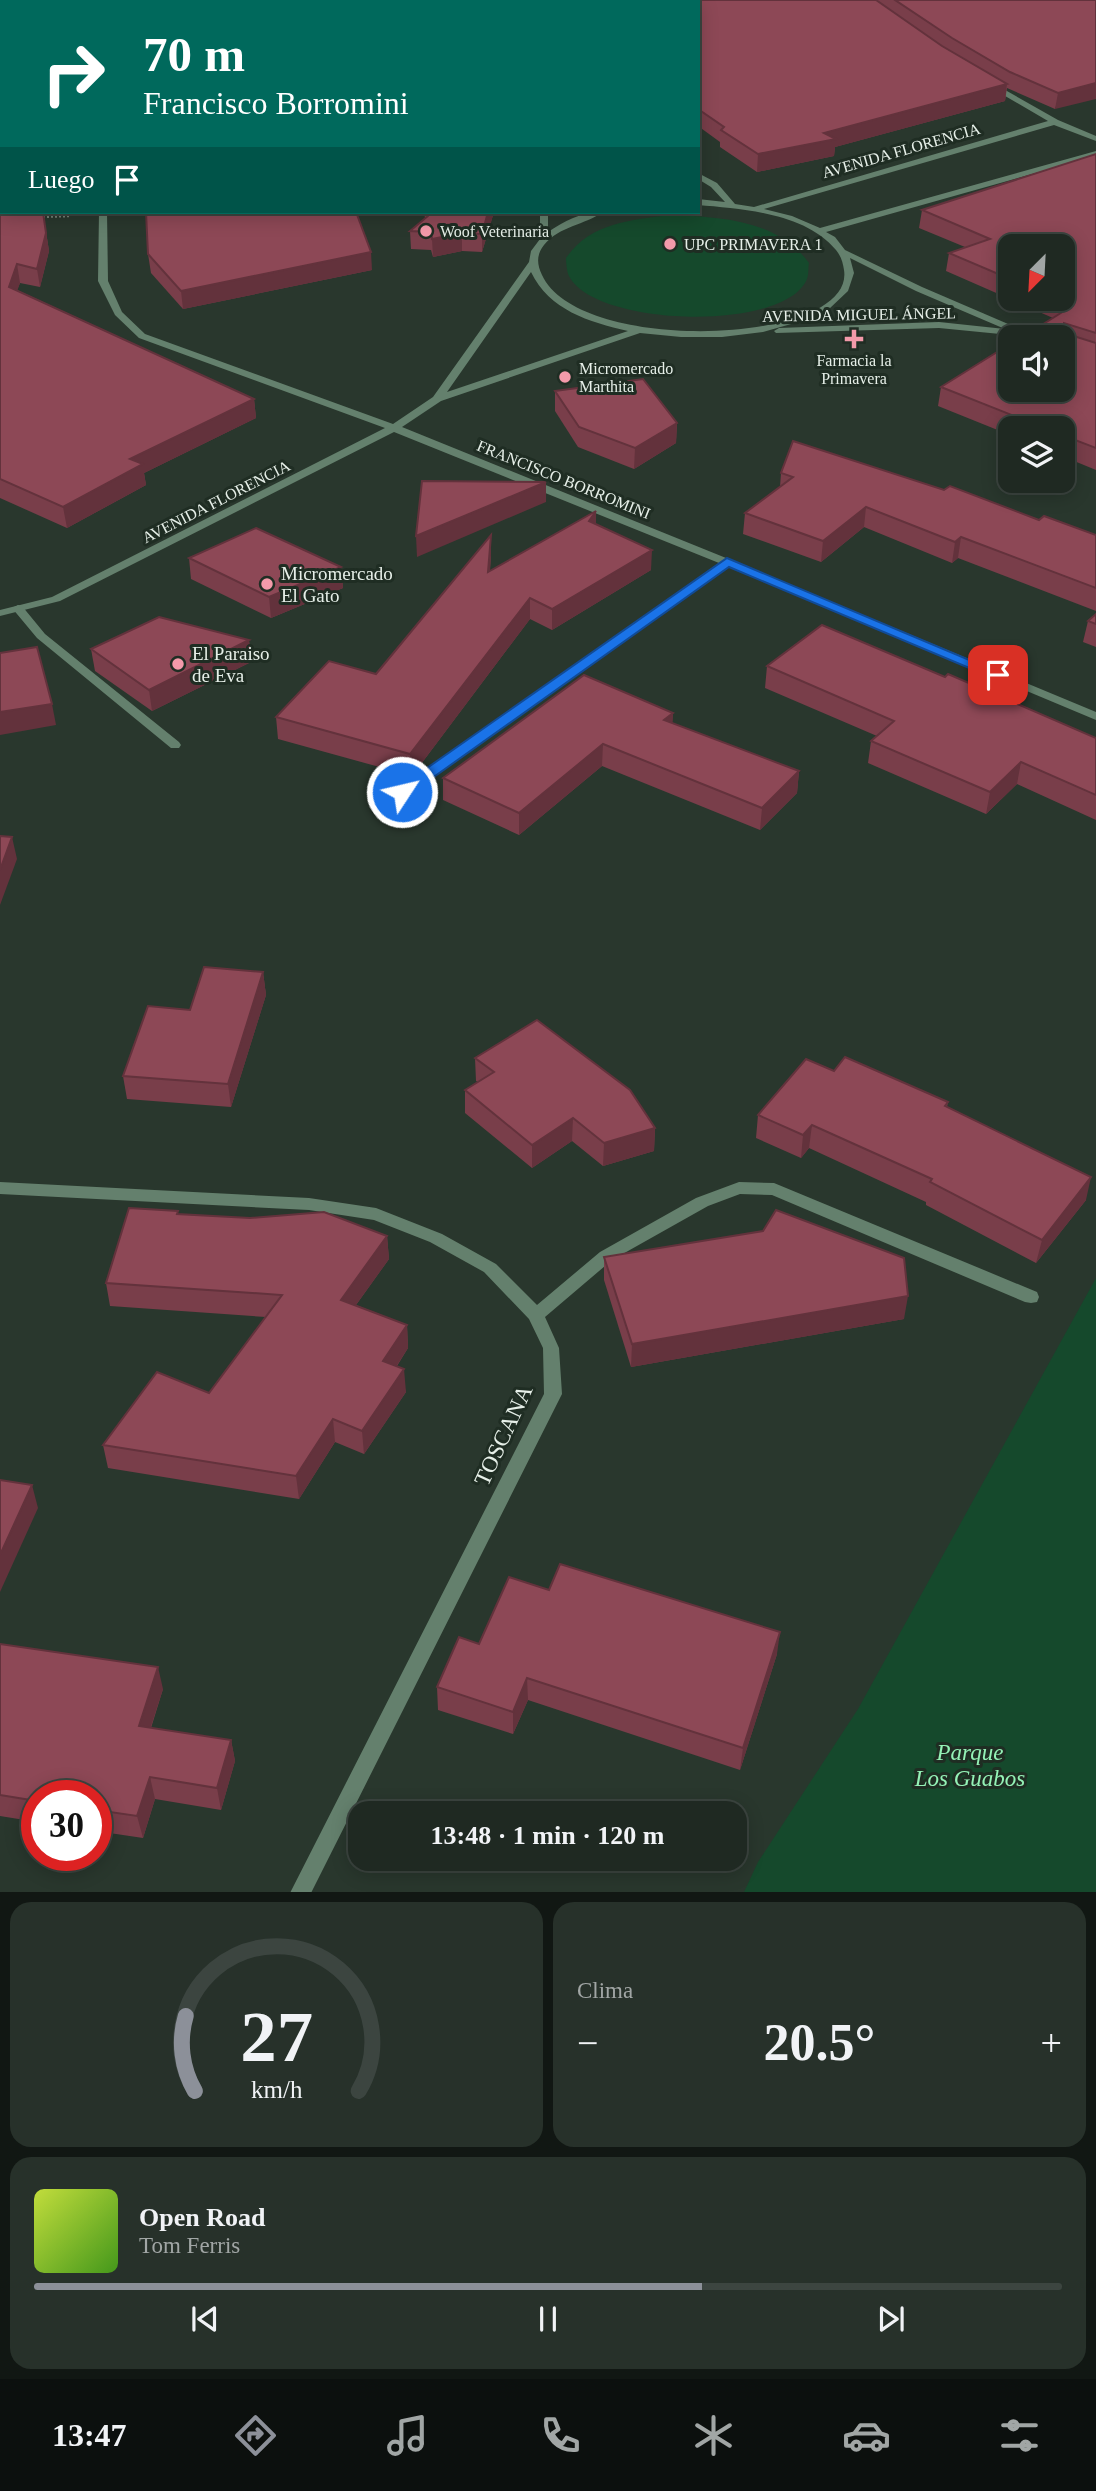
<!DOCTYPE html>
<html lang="es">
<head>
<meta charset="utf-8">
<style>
	body { margin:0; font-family:"Times New Roman",serif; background:#27312a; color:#f1f3f6; height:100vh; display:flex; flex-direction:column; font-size:26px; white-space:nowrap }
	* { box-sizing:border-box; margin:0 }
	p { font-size:23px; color:#a1a6a5 }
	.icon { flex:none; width:38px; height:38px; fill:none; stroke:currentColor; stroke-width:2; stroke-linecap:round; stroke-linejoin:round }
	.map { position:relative; height:1892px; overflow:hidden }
	.details { display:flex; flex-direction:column; gap:10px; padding:10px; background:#111713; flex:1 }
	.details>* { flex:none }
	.guide { position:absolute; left:0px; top:0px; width:700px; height:214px; box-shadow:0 4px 18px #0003,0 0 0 2px #3c4540; background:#00695c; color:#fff; overflow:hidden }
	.needle { width:46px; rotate:204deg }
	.tools { position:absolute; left:998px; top:234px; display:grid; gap:14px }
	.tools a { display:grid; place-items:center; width:77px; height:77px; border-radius:14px; background:#1f2922; box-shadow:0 4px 18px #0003,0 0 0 2px #3c4540; font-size:35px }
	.speed { position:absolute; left:21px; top:1780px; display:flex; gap:14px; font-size:35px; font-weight:700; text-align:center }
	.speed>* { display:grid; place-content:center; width:91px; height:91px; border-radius:50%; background:#1f2922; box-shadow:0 4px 18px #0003,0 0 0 2px #3c4540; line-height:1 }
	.speed .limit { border:10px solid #d22; background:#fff; color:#111 }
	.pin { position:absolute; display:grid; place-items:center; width:60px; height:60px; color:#fff; margin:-30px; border-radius:14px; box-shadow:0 4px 10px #0006 }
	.me { position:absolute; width:77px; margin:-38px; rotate:55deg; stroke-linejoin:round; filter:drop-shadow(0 0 5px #0008) }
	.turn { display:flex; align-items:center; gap:24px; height:147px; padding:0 28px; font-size:32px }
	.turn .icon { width:91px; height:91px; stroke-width:2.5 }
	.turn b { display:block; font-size:49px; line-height:60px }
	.then { display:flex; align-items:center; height:66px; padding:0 28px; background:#0003; gap:14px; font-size:26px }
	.big { font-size:52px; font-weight:700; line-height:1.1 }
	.details .card { flex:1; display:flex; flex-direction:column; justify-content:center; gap:10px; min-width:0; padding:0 24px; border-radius:21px; background:#27312a }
	.details .dial { align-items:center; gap:0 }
	.dial svg { height:182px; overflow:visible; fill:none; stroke:#3c4540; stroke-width:7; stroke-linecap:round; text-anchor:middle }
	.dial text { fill:#f1f3f6; stroke:none }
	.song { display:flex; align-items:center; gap:21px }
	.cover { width:84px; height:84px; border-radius:10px; background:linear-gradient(135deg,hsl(70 70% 55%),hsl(100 70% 35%)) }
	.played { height:7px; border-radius:4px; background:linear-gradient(90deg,#8c9099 65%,#3c4540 65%) }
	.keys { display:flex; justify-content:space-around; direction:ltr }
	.heat { display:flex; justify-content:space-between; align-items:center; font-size:38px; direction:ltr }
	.details .tiles { flex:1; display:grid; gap:10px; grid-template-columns:1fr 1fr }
	.card:last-child { grid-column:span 2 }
	.trip { position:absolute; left:348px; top:1801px; width:399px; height:70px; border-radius:21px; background:#1f2922; box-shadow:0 4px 18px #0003,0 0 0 2px #3c4540; font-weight:700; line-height:70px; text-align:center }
	.dock { display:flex; height:112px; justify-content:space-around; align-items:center; background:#0c100e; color:#a1a6a5 }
	.dock .icon { width:49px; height:49px }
	.dock .on { color:#8c9099 }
	.dock b { font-size:32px; color:#f1f3f6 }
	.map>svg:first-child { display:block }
	.green { fill:#15492c }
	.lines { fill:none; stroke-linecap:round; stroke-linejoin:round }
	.path { stroke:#748077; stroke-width:2.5; stroke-dasharray:2 2; stroke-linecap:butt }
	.lane { fill:#64806d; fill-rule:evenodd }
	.street { fill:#64806d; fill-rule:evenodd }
	.wall { fill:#793e4a }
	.shaded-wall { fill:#63323c }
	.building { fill:#8d4856; stroke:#63323c; stroke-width:2 }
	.route { fill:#1a73e8; stroke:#114b97; stroke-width:2 }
	.poi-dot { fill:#f39aaa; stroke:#1f2d23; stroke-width:2.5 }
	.labels { text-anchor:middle; stroke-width:6; stroke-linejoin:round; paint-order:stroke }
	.far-street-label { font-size:16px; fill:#e6efe8; stroke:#1f2d23 }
	.far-poi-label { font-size:16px; fill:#e6efe8; stroke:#1f2d23; text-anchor:start }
	.poi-label { font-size:19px; fill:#e6efe8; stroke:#1f2d23; text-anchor:start }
	.near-street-label { font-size:23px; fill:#e6efe8; stroke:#1f2d23 }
	.near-park-label { font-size:23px; font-style:italic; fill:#94f2b6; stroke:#1f2d23 }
</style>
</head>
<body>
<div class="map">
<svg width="1096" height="1893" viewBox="0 0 1096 1893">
	<rect width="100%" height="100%" fill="#29372d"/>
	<g class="green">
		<path d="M670,215C719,217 777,219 809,263C808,267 809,274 807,279C785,333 590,327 568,274C567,270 566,263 566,258C590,223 630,220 670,215Z"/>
		<path d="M1096,1278V1892H744L758,1862L858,1709Z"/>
	</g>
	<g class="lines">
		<path class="path" d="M39,217L69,216"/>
		<path class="lane" d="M18,605L22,606L45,634L179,742L181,745L179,748H171L37,638L12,608Z"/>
		<g class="street">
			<path d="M496,0H504V2H497Z"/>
			<path d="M991,82L1058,120L1096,136V141L1054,125L764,209L792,216L820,228L1096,151V156L826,232L835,237L845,250L922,287L1041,338L939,328L776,333L774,331L779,328L939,322L1005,329L916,291L850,258L854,273L848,291L829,309L805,320L763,332L722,337H681L640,333L441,401L402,427L731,560L1096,712V720L728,566L407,795H397L396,792L397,789L719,563L394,432L60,601L0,616V610L52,597L385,428L139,338L115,315L98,281L99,212H107L108,281L122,312L145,334L393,424L433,397L529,262L531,251L540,239V212H548V232C564,221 584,211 603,212C585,225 559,226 544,245C536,255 537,265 542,275C579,356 856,345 844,270C843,263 841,256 836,250C805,213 744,209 698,205V199L725,202L711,187L698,179V173L717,183L735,204L754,207L1048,121L988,86L987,84ZM531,272C549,310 589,322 628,331L447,392Z"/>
			<path d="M0,1182L309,1198L376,1208L442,1234L496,1264L537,1305L600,1252L696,1198L739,1182L774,1183L1037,1292L1039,1297L1037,1302L1031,1303L1025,1302L772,1195L740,1194L708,1206L612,1260L545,1317L559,1348L562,1394L311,1893H290L544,1394L543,1348L529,1319L484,1272L430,1242L374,1220L309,1210L0,1194Z"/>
		</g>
	</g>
	<g class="wall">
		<path d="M0,0H95V2H2L43,212L49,251L40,287L20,283L17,290L254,399L256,418L144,473L146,485L67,528L0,498Z"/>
		<path d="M545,0H1096L1055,109L1007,88L1005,101L835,147L834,156L757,172L720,147V142L698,126V2H546Z"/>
		<path d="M1096,154V470L1062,456V429H1010V435L938,406L941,387L1053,318L1010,299H1062L1010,247V299L946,271L949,253L965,247L919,228L922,210Z"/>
		<path d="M424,212H494L482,252L462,251L433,257L431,250L411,249L410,231L425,218Z"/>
		<path d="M148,254L372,270L183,309L151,273Z"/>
		<path d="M555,391L677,423L676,443L634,469L578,447L555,411Z"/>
		<path d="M781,473L1039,520L1096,535V611L958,558L952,563L864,527L821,562L743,534L745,513L780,487Z"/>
		<path d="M596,524L651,570L552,630L530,619L412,776L278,739L276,717L376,674L491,535V555L490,571Z"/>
		<path d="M189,558L341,567L343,588L271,618L191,579Z"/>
		<path d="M1096,614V647L1083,642L1088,621Z"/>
		<path d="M249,640L251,662L152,711L95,671L91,649Z"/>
		<path d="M767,666L945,677L1096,738V820L1017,784L986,814L868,763L871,741L877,736L765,688Z"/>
		<path d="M673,713L672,723L799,771L797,793L760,830L602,766L519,835L443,800V778Z"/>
		<path d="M263,972L266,995L231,1107L127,1099L123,1076Z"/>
		<path d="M475,1058L655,1128L654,1151L603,1166L572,1141L532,1168L465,1113V1090L478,1082L476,1081Z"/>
		<path d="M834,1071L948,1102L947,1107L1086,1200L1036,1263L926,1205V1202L809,1148L801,1158L756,1138L758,1115Z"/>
		<path d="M178,1211V1214L387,1236L389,1259L356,1305L407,1325L408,1348L397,1366L406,1392L364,1454L335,1442L299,1499L108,1468L103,1445L209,1393L266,1317L110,1306L106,1283Z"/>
		<path d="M763,1231L904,1319L631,1367L604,1280V1257Z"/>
		<path d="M549,1590L777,1654L740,1770L528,1700L513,1734L438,1710L437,1687L479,1644Z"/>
		<path d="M0,1644L163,1689L151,1728L231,1740L235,1761L221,1810L155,1799L143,1838L96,1831V1796H37V1822L0,1816Z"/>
	</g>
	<g class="shaded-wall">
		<path d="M1096,83V99L1055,109L1058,93Z"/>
		<path d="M1007,84L1005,101L835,147L834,156L757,172L758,154L824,133Z"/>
		<path d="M43,212L49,251L40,287L37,269Z"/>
		<path d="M488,212H494L482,252V234Z"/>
		<path d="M462,233V251L433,257L432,239Z"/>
		<path d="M371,252L372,270L183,309L181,291Z"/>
		<path d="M17,264L20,283L12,305L9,287Z"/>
		<path d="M254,399L256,418L144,473L146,485L67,528L63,507L130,459Z"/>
		<path d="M677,423L676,443L634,469L635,448Z"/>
		<path d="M546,482V502L417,557L416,536Z"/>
		<path d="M866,507L864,527L821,562L823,541Z"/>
		<path d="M596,511V532L589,521Z"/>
		<path d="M491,535V555L488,593V572Z"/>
		<path d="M961,537L958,558L952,563L955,542Z"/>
		<path d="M652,550L651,570L552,630V609Z"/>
		<path d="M341,567L343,588L271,618L269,597Z"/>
		<path d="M530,598V619L412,776L410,754Z"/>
		<path d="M249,640L251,662L152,711L149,690Z"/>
		<path d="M52,704L56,725L0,735V712Z"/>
		<path d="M673,713L672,735L664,720Z"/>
		<path d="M603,744L602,766L519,835V813Z"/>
		<path d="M1021,762L1017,784L986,814L990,792Z"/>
		<path d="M799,771L797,793L760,830L762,808Z"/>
		<path d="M12,837L17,859L0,905V870Z"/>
		<path d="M263,972L266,995L231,1107L228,1084Z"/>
		<path d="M573,1118L572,1141L532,1168V1145Z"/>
		<path d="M812,1125L809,1148L801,1158L803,1135Z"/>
		<path d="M655,1128L654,1151L603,1166L604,1143Z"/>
		<path d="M1091,1177L1086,1200L1036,1263L1042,1240Z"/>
		<path d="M387,1236L389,1259L343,1323L341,1300Z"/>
		<path d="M908,1296L904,1319L631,1367L632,1344Z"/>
		<path d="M407,1325L408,1348L385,1384L383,1361Z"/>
		<path d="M404,1369L406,1392L364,1454L362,1431Z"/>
		<path d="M333,1419L335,1442L299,1499L296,1476Z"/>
		<path d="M32,1485L38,1508L0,1592V1555Z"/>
		<path d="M780,1632L777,1654L740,1770L743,1748Z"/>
		<path d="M158,1667L163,1689L144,1748L139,1726Z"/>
		<path d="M527,1678L528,1700L513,1734V1712Z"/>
		<path d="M231,1740L235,1761L221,1810L217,1788Z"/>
		<path d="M150,1777L155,1799L143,1838L137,1816Z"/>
	</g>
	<g class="building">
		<path d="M0,0H92V2H2V212H43L46,233L37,269L17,264L9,287L254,399L130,459L143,464L63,507L0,479V21H1V13H0Z"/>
		<path d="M172,0H447L448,2H173Z"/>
		<path d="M556,0H876L942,46L1007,84L824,133L836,139L758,154L721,130L724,127L698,109V2H558Z"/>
		<path d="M895,0H1096V83L1058,93L1010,72L952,38Z"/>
		<path d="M1096,154V333L1064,323V333L1096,343V448L1062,435V429H1047L941,387L1010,344V390H1062V338H1021L1072,306L1056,299H1062V247H1010V279L949,253L990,239L922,210Z"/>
		<path d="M146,212H356L371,252L181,291L148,254Z"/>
		<path d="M427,212H488L482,234L462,233L432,239L431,232L410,231L428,216Z"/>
		<path d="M643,379L677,423L635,448L579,427L555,391Z"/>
		<path d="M793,441L944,490L950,486L1039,520L1044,516L1096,535V588L961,537L955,542L866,507L823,541L745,513L793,477L781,473Z"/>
		<path d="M422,481L546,482L416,536Z"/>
		<path d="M596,511L589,521L652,550L552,609L530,598L410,754L276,717L329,661L376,674L491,535L488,572Z"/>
		<path d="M256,528L341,567L269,597L189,558Z"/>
		<path d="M1096,614V624L1088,621Z"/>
		<path d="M159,617L249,640L149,690L91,649Z"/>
		<path d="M822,625L945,677L948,674L1096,738V795L1021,762L990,792L871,741L894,721L767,666Z"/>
		<path d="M37,647L52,704L0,712V653Z"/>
		<path d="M584,675L673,713L664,720L799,771L762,808L603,744L519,813L443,778Z"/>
		<path d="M0,836L12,837L0,870Z"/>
		<path d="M204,967L263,972L228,1084L123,1076L148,1006L190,1010Z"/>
		<path d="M537,1020L630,1090L655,1128L604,1143L573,1118L532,1145L465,1090L494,1072L475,1058Z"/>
		<path d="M845,1057L948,1102L945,1106L1091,1177L1042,1240L930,1182L932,1179L812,1125L803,1135L758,1115L806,1059L834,1071Z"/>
		<path d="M129,1208L178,1211L177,1214L250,1218L324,1212L387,1236L341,1300L407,1325L383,1361L404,1369L362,1431L333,1419L296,1476L103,1445L157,1372L209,1393L282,1295L106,1283Z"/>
		<path d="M776,1210L904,1258L908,1296L632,1344L604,1257L763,1231Z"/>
		<path d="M0,1480L32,1485L0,1555Z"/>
		<path d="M560,1564L780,1632L743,1748L527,1678L513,1712L437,1687L459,1637L479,1644L509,1577L549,1590Z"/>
		<path d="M0,1644L158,1667L139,1726L231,1740L217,1788L150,1777L137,1816L96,1810V1796H37V1801L0,1795Z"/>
	</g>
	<path class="route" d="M727,558L1005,675L998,679L993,678L729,567L407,796H397L394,792L397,789Z"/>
	<g class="poi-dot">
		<circle cx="426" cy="231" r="7"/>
		<circle cx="670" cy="244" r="7"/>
		<path d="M850.5 328.5h7v7h7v7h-7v7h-7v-7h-7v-7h7z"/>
		<circle cx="565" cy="377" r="7"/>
		<circle cx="267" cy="584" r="7"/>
		<circle cx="178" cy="664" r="7"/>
	</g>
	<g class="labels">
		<g class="far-street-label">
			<text transform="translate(901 150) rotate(-16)" y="6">AVENIDA FLORENCIA</text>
			<text transform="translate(859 314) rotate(-1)" y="6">AVENIDA MIGUEL ÁNGEL</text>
			<text transform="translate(564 479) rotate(22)" y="6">FRANCISCO BORROMINI</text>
			<text transform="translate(216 501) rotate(-27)" y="6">AVENIDA FLORENCIA</text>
		</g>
		<g class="far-poi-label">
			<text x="440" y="237">Woof Veterinaria</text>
			<text x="684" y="250">UPC PRIMAVERA 1</text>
			<text x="854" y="366" text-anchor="middle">Farmacia la<tspan x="854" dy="18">Primavera</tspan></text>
			<text x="579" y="374">Micromercado<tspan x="579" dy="18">Marthita</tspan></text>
		</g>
		<g class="poi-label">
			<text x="281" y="580">Micromercado<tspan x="281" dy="22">El Gato</tspan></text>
			<text x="192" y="660">El Paraiso<tspan x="192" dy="22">de Eva</tspan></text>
		</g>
		<g class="near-street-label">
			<text transform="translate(503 1435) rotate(-65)" y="8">TOSCANA</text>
		</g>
		<g class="near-park-label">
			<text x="970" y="1760">Parque<tspan x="970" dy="26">Los Guabos</tspan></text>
		</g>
	</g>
</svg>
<div class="tools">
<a><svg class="needle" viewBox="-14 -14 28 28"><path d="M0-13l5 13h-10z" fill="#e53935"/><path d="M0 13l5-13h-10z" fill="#a1a6a5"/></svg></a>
<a><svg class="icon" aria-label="sound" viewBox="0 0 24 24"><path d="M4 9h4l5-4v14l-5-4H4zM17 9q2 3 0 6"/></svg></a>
<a><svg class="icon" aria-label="layers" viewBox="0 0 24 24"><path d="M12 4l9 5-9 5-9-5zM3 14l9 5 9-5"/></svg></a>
</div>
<div class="speed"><div class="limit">30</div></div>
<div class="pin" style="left:998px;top:675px;background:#d93025"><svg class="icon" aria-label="arrive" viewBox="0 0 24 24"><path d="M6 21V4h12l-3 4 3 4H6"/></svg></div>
<svg class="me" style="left:402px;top:792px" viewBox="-20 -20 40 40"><circle r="17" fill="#1a73e8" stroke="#fff" stroke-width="3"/><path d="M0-11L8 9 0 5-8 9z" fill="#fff"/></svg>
<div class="trip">13:48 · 1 min · 120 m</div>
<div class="guide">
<div class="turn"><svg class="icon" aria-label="right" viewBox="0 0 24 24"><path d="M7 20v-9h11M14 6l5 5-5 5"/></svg><div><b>70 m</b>Francisco Borromini</div></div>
<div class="then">Luego<svg class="icon" aria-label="arrive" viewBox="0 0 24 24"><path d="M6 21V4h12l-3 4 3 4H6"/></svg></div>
</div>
</div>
<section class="details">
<div class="tiles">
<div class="card dial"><svg viewBox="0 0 100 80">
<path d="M14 69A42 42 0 1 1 86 69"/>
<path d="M14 69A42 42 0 0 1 10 36" stroke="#8c9099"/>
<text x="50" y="56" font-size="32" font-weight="700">27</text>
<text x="50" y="72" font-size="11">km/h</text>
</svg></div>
<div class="card"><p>Clima</p>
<div class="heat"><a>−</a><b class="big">20.5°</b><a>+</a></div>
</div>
<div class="card">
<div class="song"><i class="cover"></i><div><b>Open Road</b><p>Tom Ferris</p></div></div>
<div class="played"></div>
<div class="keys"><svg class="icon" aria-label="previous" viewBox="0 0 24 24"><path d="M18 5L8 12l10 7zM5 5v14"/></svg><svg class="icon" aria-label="pause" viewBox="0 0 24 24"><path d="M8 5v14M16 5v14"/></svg><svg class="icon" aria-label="next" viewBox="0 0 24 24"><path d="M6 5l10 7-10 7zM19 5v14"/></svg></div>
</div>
</div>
</section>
<nav class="dock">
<b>13:47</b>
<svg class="icon on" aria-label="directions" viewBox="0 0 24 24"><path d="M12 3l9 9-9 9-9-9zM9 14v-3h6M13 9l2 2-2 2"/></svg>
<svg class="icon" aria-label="music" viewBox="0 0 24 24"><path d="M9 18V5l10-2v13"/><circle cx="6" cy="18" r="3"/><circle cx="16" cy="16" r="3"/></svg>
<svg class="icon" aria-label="phone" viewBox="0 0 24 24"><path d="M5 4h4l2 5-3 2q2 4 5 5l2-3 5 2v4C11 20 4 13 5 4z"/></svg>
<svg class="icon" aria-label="climate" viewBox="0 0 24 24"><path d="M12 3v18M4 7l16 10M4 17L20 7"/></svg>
<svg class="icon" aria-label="car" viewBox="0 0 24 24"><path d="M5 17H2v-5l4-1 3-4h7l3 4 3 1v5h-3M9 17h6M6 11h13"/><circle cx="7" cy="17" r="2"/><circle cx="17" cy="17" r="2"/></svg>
<svg class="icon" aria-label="filters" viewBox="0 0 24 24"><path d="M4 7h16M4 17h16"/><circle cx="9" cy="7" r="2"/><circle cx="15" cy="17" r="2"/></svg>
</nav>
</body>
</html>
